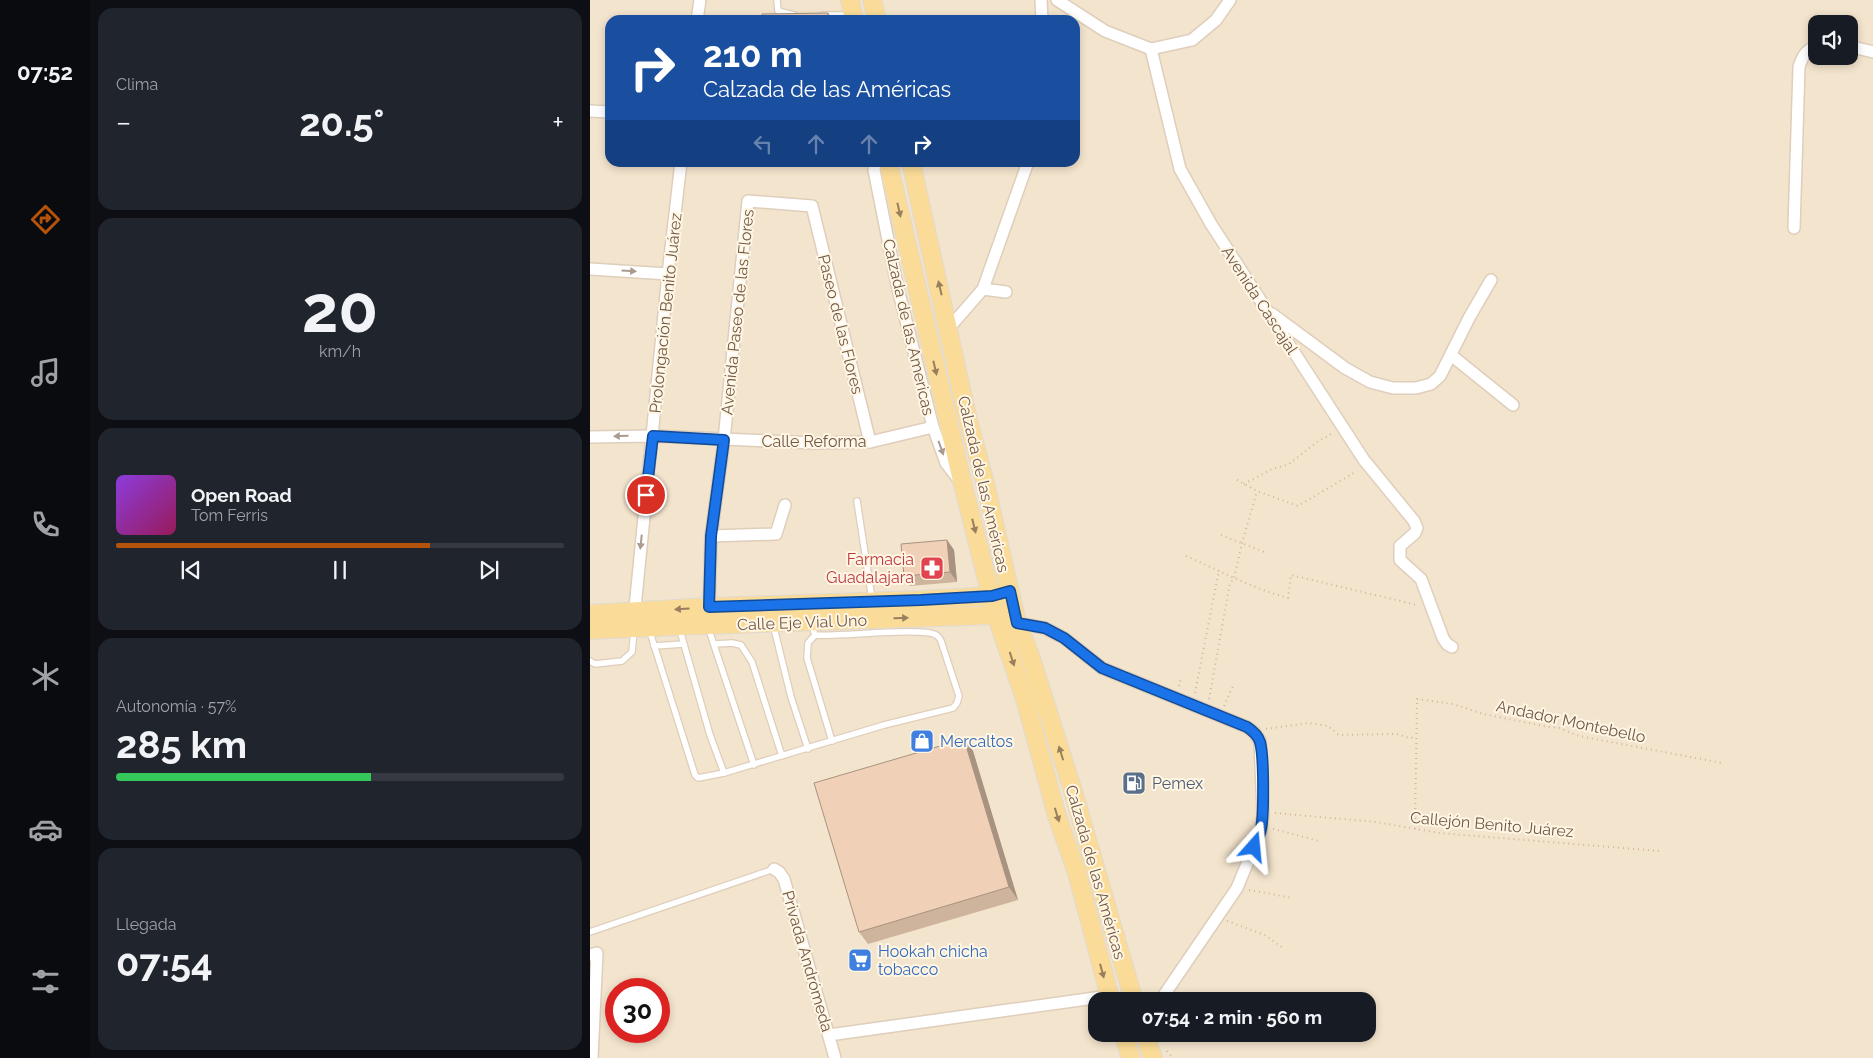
<!DOCTYPE html>
<html lang="es">
<head>
<meta charset="utf-8">
<style>
	body { margin:0; font-family:Raleway,sans-serif; background:#20242c; color:#f1f3f6; height:100vh; display:flex; flex-direction:column; font-size:19px; white-space:nowrap }
	* { box-sizing:border-box; margin:0 }
	p { font-size:16px; color:#9ea1a6 }
	.icon { flex:none; width:28px; height:28px; fill:none; stroke:currentColor; stroke-width:2; stroke-linecap:round; stroke-linejoin:round }
	.map { position:relative; flex:1; overflow:hidden }
	.drawer { display:flex; flex-direction:column; gap:8px; padding:8px; background:#0d0f14; width:500px }
	.drawer>* { flex:none }
	.hud { position:absolute; left:15px; top:15px; width:475px; height:152px; border-radius:15px; box-shadow:0 2px 8px #0003; background:#1a4fa0; color:#fff; overflow:hidden }
	.tools { position:absolute; left:1218px; top:15px; display:grid; gap:10px }
	.tools a { display:grid; place-items:center; width:50px; height:50px; border-radius:10px; background:#171b24; box-shadow:0 2px 8px #0003; font-size:25px }
	.speed { position:absolute; left:15px; top:978px; display:flex; gap:10px; font-size:25px; font-weight:700; text-align:center }
	.speed>* { display:grid; place-content:center; width:65px; height:65px; border-radius:50%; background:#171b24; box-shadow:0 2px 8px #0003; line-height:1 }
	.speed .limit { border:8px solid #d22; background:#fff; color:#111 }
	.pin { position:absolute; display:grid; place-items:center; width:42px; height:42px; color:#fff; margin:-21px; border:2px solid #fff; border-radius:50%; box-shadow:0 1px 5px #0007 }
	.me { position:absolute; width:55px; margin:-28px; rotate:18deg; stroke-linejoin:round; filter:drop-shadow(0 0 4px #0008) }
	.turn { display:flex; align-items:center; gap:18px; height:105px; padding:0 15px; font-size:22px }
	.turn .icon { width:65px; height:65px; stroke-width:2.5 }
	.turn b { display:block; font-size:35px; line-height:42px }
	.lanes { display:flex; align-items:center; height:48px; padding:0 15px; background:#0003; justify-content:center; gap:25px; direction:ltr }
	.lanes .off { opacity:.35 }
	.big { font-size:38px; font-weight:700; line-height:1.1 }
	.drawer .tile { flex:1; display:flex; flex-direction:column; justify-content:center; gap:8px; min-width:0; padding:0 18px; border-radius:15px; background:#20242c }
	.drawer .dial { align-items:center; gap:0 }
	.dial b { font-size:65px; line-height:1 }
	.song { display:flex; align-items:center; gap:15px }
	.cover { width:60px; height:60px; border-radius:8px; background:linear-gradient(135deg,hsl(270 70% 55%),hsl(330 70% 35%)) }
	.played { height:5px; border-radius:2px; background:linear-gradient(90deg,#b45309 70%,#363941 70%) }
	.keys { display:flex; justify-content:space-around; direction:ltr }
	.heat { display:flex; justify-content:space-between; align-items:center; font-size:28px; direction:ltr }
	.charge { height:8px; border-radius:4px; background:linear-gradient(90deg,#34c759 57%,#363941 0) }
	.trip { position:absolute; left:498px; top:992px; width:288px; height:50px; border-radius:15px; background:#171b24; box-shadow:0 2px 8px #0003; font-weight:700; line-height:50px; text-align:center }
	main { display:flex; flex:1; min-height:0 }
	.menu { display:flex; flex-direction:column; width:90px; justify-content:space-around; align-items:center; background:#090b0e; color:#9ea1a6 }
	.menu .icon { width:35px; height:35px }
	.menu .current { color:#b45309 }
	.menu b { font-size:22px; color:#f1f3f6 }
	.map>svg:first-child { display:block }
	.residential { fill:#f3e4cd; fill-rule:evenodd }
	.lines { fill:none; stroke-linecap:round; stroke-linejoin:round }
	.lane-casing { stroke:#dfcebb; stroke-width:8 }
	.street-casing { stroke:#dfcebb; stroke-width:14 }
	.primary-casing { stroke:#e0dad7; stroke-width:20 }
	.path { stroke:#d4b49b; stroke-width:2; stroke-dasharray:1 4; stroke-linecap:butt }
	.lane { stroke:#fff; stroke-width:5.5 }
	.street { stroke:#fff; stroke-width:11 }
	.primary { stroke:#fadb97; stroke-width:18 }
	.wall { fill:#ceb49d }
	.shaded-wall { fill:#a89280 }
	.building { fill:#f0d1b7; stroke:#a89280 }
	.oneway { fill:#9a7f5f }
	.oneway2 { fill:#aa9b91 }
	.route-casing { stroke:#114b97; stroke-width:12 }
	.route { stroke:#1a73e8; stroke-width:9 }
	.labels { text-anchor:middle; stroke-width:4; stroke-linejoin:round; paint-order:stroke }
	.street-label { font-size:16px; fill:#715847; stroke:#fff6e4 }
	.health-label { font-size:16px; fill:#be3a42; stroke:#fff6e4; text-anchor:end }
	.shop-label { font-size:16px; fill:#366cbe; stroke:#fff6e4; text-anchor:start }
	.service-label { font-size:16px; fill:#4e5e75; stroke:#fff6e4; text-anchor:start }
</style>
</head>
<body>
<main>
<nav class="menu">
<b>07:52</b>
<svg class="icon current" aria-label="directions" viewBox="0 0 24 24"><path d="M12 3l9 9-9 9-9-9zM9 14v-3h6M13 9l2 2-2 2"/></svg>
<svg class="icon" aria-label="music" viewBox="0 0 24 24"><path d="M9 18V5l10-2v13"/><circle cx="6" cy="18" r="3"/><circle cx="16" cy="16" r="3"/></svg>
<svg class="icon" aria-label="phone" viewBox="0 0 24 24"><path d="M5 4h4l2 5-3 2q2 4 5 5l2-3 5 2v4C11 20 4 13 5 4z"/></svg>
<svg class="icon" aria-label="climate" viewBox="0 0 24 24"><path d="M12 3v18M4 7l16 10M4 17L20 7"/></svg>
<svg class="icon" aria-label="car" viewBox="0 0 24 24"><path d="M5 17H2v-5l4-1 3-4h7l3 4 3 1v5h-3M9 17h6M6 11h13"/><circle cx="7" cy="17" r="2"/><circle cx="17" cy="17" r="2"/></svg>
<svg class="icon" aria-label="filters" viewBox="0 0 24 24"><path d="M4 7h16M4 17h16"/><circle cx="9" cy="7" r="2"/><circle cx="15" cy="17" r="2"/></svg>
</nav>
<section class="drawer">
<div class="tile"><p>Clima</p>
<div class="heat"><a>−</a><b class="big">20.5°</b><a>+</a></div>
</div>
<div class="tile dial"><b>20</b><p>km/h</p></div>
<div class="tile">
<div class="song"><i class="cover"></i><div><b>Open Road</b><p>Tom Ferris</p></div></div>
<div class="played"></div>
<div class="keys"><svg class="icon" aria-label="previous" viewBox="0 0 24 24"><path d="M18 5L8 12l10 7zM5 5v14"/></svg><svg class="icon" aria-label="pause" viewBox="0 0 24 24"><path d="M8 5v14M16 5v14"/></svg><svg class="icon" aria-label="next" viewBox="0 0 24 24"><path d="M6 5l10 7-10 7zM19 5v14"/></svg></div>
</div>
<div class="tile"><p>Autonomía · 57%</p><b class="big">285 km</b><div class="charge"></div></div>
<div class="tile"><p>Llegada</p><b class="big">07:54</b></div>
</section>
<div class="map">
<svg width="1283" height="1058" viewBox="0 0 1283 1058">
	<rect width="100%" height="100%" fill="#fcf2de"/>
	<path class="residential" d="M0,0H1283V1058H0ZM20,20H485V162H20ZM1226,24H1259V56H1226ZM26,989H69V1031H26ZM506,1001H776V1034H506Z"/>
	<g class="lines">
		<g class="lane-casing">
			<g id="lane">
				<path d="M187,0L188,11L204,15"/>
				<path d="M233,15H261"/>
				<path d="M267,501L282,599"/>
				<path d="M183,624L201,697L218,749"/>
				<path d="M89,627L120,735L134,773"/>
				<path d="M118,627L164,765"/>
				<path d="M59,629L105,775L108,778L134,773L294,725L363,708L367,703L369,696L351,641C351,640 347,635 346,635C331,627 249,637 225,635L221,623"/>
				<path d="M225,635L218,643L217,658L242,741"/>
				<path d="M125,644L142,643L151,645L162,662L192,756"/>
				<path d="M64,646L94,644"/>
				<path d="M0,661L5,664L32,661L42,652L44,630"/>
				<path d="M0,932L184,869"/>
			</g>
		</g>
		<g class="street-casing">
			<g id="street">
				<path d="M451,0L452,20"/>
				<path d="M467,0L515,31L561,49"/>
				<path d="M107,20L110,0"/>
				<path d="M1259,46L1283,52"/>
				<path d="M561,49L590,169L621,224L774,460L824,521L827,528L825,533L810,546V560L831,579L853,638L857,644L862,647"/>
				<path d="M561,49L602,40L626,20L640,0"/>
				<path d="M0,111L20,112"/>
				<path d="M285,162L284,170L307,285L343,427L356,463L369,480"/>
				<path d="M1204,228L1209,67C1212,57 1216,50 1226,46"/>
				<path d="M0,269L78,274"/>
				<path d="M393,289L416,292"/>
				<path d="M682,314L755,368L780,382L803,388H826L841,384L850,376L879,318L901,280"/>
				<path d="M359,328L393,289L438,162"/>
				<path d="M861,355L923,405"/>
				<path d="M0,437L63,436L226,443L280,442L343,427"/>
				<path d="M121,536L186,534L195,505"/>
				<path d="M119,607L121,536L134,440L158,201L222,206L280,442"/>
				<path d="M44,618L78,274L91,162"/>
				<path d="M422,624L427,623L455,628L474,638L512,668L657,727L664,732L670,741L673,814L671,830L647,888L570,1001"/>
				<path d="M184,869L189,872L194,879L245,1058"/>
				<path d="M0,955L7,953L2,1058"/>
				<path d="M239,1035L519,996"/>
			</g>
		</g>
		<g class="primary-casing">
			<g id="primary">
				<path d="M260,0L264,20"/>
				<path d="M282,0L287,20"/>
				<path d="M298,162L373,485L406,615L435,699L467,816L487,873L521,1001"/>
				<path d="M321,162L377,416L396,487L427,623L440,655L482,788L544,1001"/>
				<path d="M0,614L119,607L331,600L401,596L412,593"/>
				<path d="M0,630L88,626L406,615L416,613"/>
				<path d="M533,1034L541,1058"/>
				<path d="M554,1034L563,1058"/>
			</g>
		</g>
		<g class="path">
			<path d="M647,480L667,491L708,506L767,471"/>
			<path d="M654,484L682,469L699,464L727,442L743,433"/>
			<path d="M631,535L677,553"/>
			<path d="M596,556C630,571 662,588 698,598L701,575L827,605"/>
			<path d="M589,686L591,678"/>
			<path d="M605,693L629,570"/>
			<path d="M619,699L640,583L644,579L652,543L667,491"/>
			<path d="M634,706L643,686"/>
			<path d="M676,729L719,723L738,726L749,735L807,734L819,738L826,737"/>
			<path d="M685,813L786,822L849,833L1070,851"/>
			<path d="M683,829L729,841"/>
			<path d="M825,829L827,699L863,704L893,714L959,727L969,728L989,736L1132,763"/>
			<path d="M659,890L703,898"/>
			<path d="M637,921L675,935L693,948"/>
			<path d="M577,1051L583,1058"/>
		</g>
		<use href="#lane" class="lane"/>
		<use href="#street" class="street"/>
		<use href="#primary" class="primary"/>
	</g>
	<g class="wall">
		<path d="M357,540L364,550L367,582L320,586L314,576Z"/>
		<path d="M374,739L383,751L428,900L278,944L269,932Z"/>
	</g>
	<g class="shaded-wall">
		<path d="M238,13L243,20H238Z"/>
		<path d="M357,540L364,550L367,582L360,572Z"/>
		<path d="M374,739L383,751L428,900L419,887Z"/>
	</g>
	<g class="building">
		<path d="M238,13V20H172V14Z"/>
		<path d="M357,540L360,572L314,576L311,544Z"/>
		<path d="M374,739L419,887L269,932L224,783Z"/>
	</g>
	<defs><path id="oneway-solid" d="M-6-.8H1V-3.2L6.5 0L1 3.2V.8H-6Z" transform="scale(1.25)"/></defs>
	<g class="oneway">
		<use href="#oneway-solid" transform="translate(309 210) rotate(77)"/>
		<use href="#oneway-solid" transform="translate(350 288) rotate(-103)"/>
		<use href="#oneway-solid" transform="translate(345 368) rotate(77)"/>
		<use href="#oneway-solid" transform="translate(384 526) rotate(76)"/>
		<use href="#oneway-solid" transform="translate(92 609) rotate(176)"/>
		<use href="#oneway-solid" transform="translate(311 618) rotate(-2)"/>
		<use href="#oneway-solid" transform="translate(422 659) rotate(72)"/>
		<use href="#oneway-solid" transform="translate(471 753) rotate(-107)"/>
		<use href="#oneway-solid" transform="translate(467 815) rotate(73)"/>
		<use href="#oneway-solid" transform="translate(512 971) rotate(75)"/>
	</g>
	<g class="oneway2">
		<use href="#oneway-solid" transform="translate(39 271) rotate(4)"/>
		<use href="#oneway-solid" transform="translate(31 436) rotate(179)"/>
		<use href="#oneway-solid" transform="translate(351 448) rotate(70)"/>
		<use href="#oneway-solid" transform="translate(51 542) rotate(96)"/>
	</g>
	<g class="lines">
		<g class="route-casing">
			<path id="route" d="M56,495L63,436L134,440L121,536L119,607L331,600L402,596L420,591L427,623L455,628L474,638L512,668L657,727C663,731 668,735 670,742C674,755 674,814 671,829C670,835 667,841 664,847"/>
		</g>
		<use href="#route" class="route"/>
	</g>
	<defs>
		<g id="pharmacy-square" transform="scale(1.25)"><rect x="-9" y="-9" width="18" height="18" rx="4" fill="#e0444e" stroke="#fff6e4"/><path d="M-2-6h4v4h4v4h-4v4h-4v-4h-4v-4h4Z" fill="#fff"/></g>
		<g id="shop-square" transform="scale(1.25)"><rect x="-9" y="-9" width="18" height="18" rx="4" fill="#3f7fe0" stroke="#fff6e4"/><path d="M-5-2.5h2.3a2.7 3.5 0 0 1 5.4 0H5L5.5 6h-11ZM-1.5-2.5h3a1.5 2.3 0 0 0-3 0Z" fill="#fff"/></g>
		<g id="fuel-square" transform="scale(1.25)"><rect x="-9" y="-9" width="18" height="18" rx="4" fill="#5c6f8a" stroke="#fff6e4"/><path d="M-5.5-6h7V0h2V4h1.3V-2.5L3-4.5l.8-.8L6-3V5H2.5V1h-1V6h-7ZM-4.2-4.7v3.2H.2V-4.7Z" fill="#fff"/></g>
		<g id="supermarket-square" transform="scale(1.25)"><rect x="-9" y="-9" width="18" height="18" rx="4" fill="#3f7fe0" stroke="#fff6e4"/><path d="M-6-5.5h2.5l.6 2H6L4.5 2H-2.5L-4.4-4H-6ZM-1.5 3.2a1.3 1.3 0 1 0 .1 0ZM3 3.2a1.3 1.3 0 1 0 .1 0Z" fill="#fff"/></g>
	</defs>
	<g fill-rule="evenodd">
		<use href="#pharmacy-square" x="342" y="568"/>
		<use href="#shop-square" x="332" y="741"/>
		<use href="#fuel-square" x="544" y="783"/>
		<use href="#supermarket-square" x="270" y="960"/>
	</g>
	<g class="labels">
		<g class="street-label">
			<text transform="translate(670 300) rotate(57)" y="6">Avenida Cascajal</text>
			<text transform="translate(147 312) rotate(-84)" y="6">Avenida Paseo de las Flores</text>
			<text transform="translate(75 313) rotate(-84)" y="6">Prolongación Benito Juárez</text>
			<text transform="translate(251 324) rotate(76)" y="6">Paseo de las Flores</text>
			<text transform="translate(319 327) rotate(77)" y="6">Calzada de las Americas</text>
			<text x="224" y="447">Calle Reforma</text>
			<text transform="translate(394 484) rotate(77)" y="6">Calzada de las Américas</text>
			<text transform="translate(212 622) rotate(-2)" y="6">Calle Eje Vial Uno</text>
			<text transform="translate(981 721) rotate(12)" y="6">Andador Montebello</text>
			<text transform="translate(902 824) rotate(5)" y="6">Callejón Benito Juárez</text>
			<text transform="translate(506 872) rotate(74)" y="6">Calzada de las Américas</text>
			<text transform="translate(218 961) rotate(74)" y="6">Privada Andrómeda</text>
		</g>
		<g class="health-label">
			<text x="324" y="565">Farmacia<tspan x="324" dy="18">Guadalajara</tspan></text>
		</g>
		<g class="shop-label">
			<text x="350" y="747">Mercaltos</text>
			<text x="288" y="957">Hookah chicha<tspan x="288" dy="18">tobacco</tspan></text>
		</g>
		<g class="service-label">
			<text x="562" y="789">Pemex</text>
		</g>
	</g>
</svg>
<div class="tools">
<a><svg class="icon" aria-label="sound" viewBox="0 0 24 24"><path d="M4 9h4l5-4v14l-5-4H4zM17 9q2 3 0 6"/></svg></a>
</div>
<div class="speed"><div class="limit">30</div></div>
<div class="pin" style="left:56px;top:495px;background:#d93025"><svg class="icon" aria-label="arrive" viewBox="0 0 24 24"><path d="M6 21V4h12l-3 4 3 4H6"/></svg></div>
<svg class="me" style="left:664px;top:847px" viewBox="-20 -20 40 40"><path d="M0-17L14 15 0 8-14 15z" fill="#1a73e8" stroke="#fff" stroke-width="4"/></svg>
<div class="trip">07:54 · 2 min · 560 m</div>
<div class="hud">
<div class="turn"><svg class="icon" aria-label="right" viewBox="0 0 24 24"><path d="M7 20v-9h11M14 6l5 5-5 5"/></svg><div><b>210 m</b>Calzada de las Américas</div></div>
<div class="lanes"><svg class="icon off" aria-label="left" viewBox="0 0 24 24"><path d="M17 20v-9H6M10 6l-5 5 5 5"/></svg><svg class="icon off" aria-label="ahead" viewBox="0 0 24 24"><path d="M12 20V5M6 11l6-6 6 6"/></svg><svg class="icon off" aria-label="ahead" viewBox="0 0 24 24"><path d="M12 20V5M6 11l6-6 6 6"/></svg><svg class="icon" aria-label="right" viewBox="0 0 24 24"><path d="M7 20v-9h11M14 6l5 5-5 5"/></svg></div>
</div>
</div>
</main>
</body>
</html>
